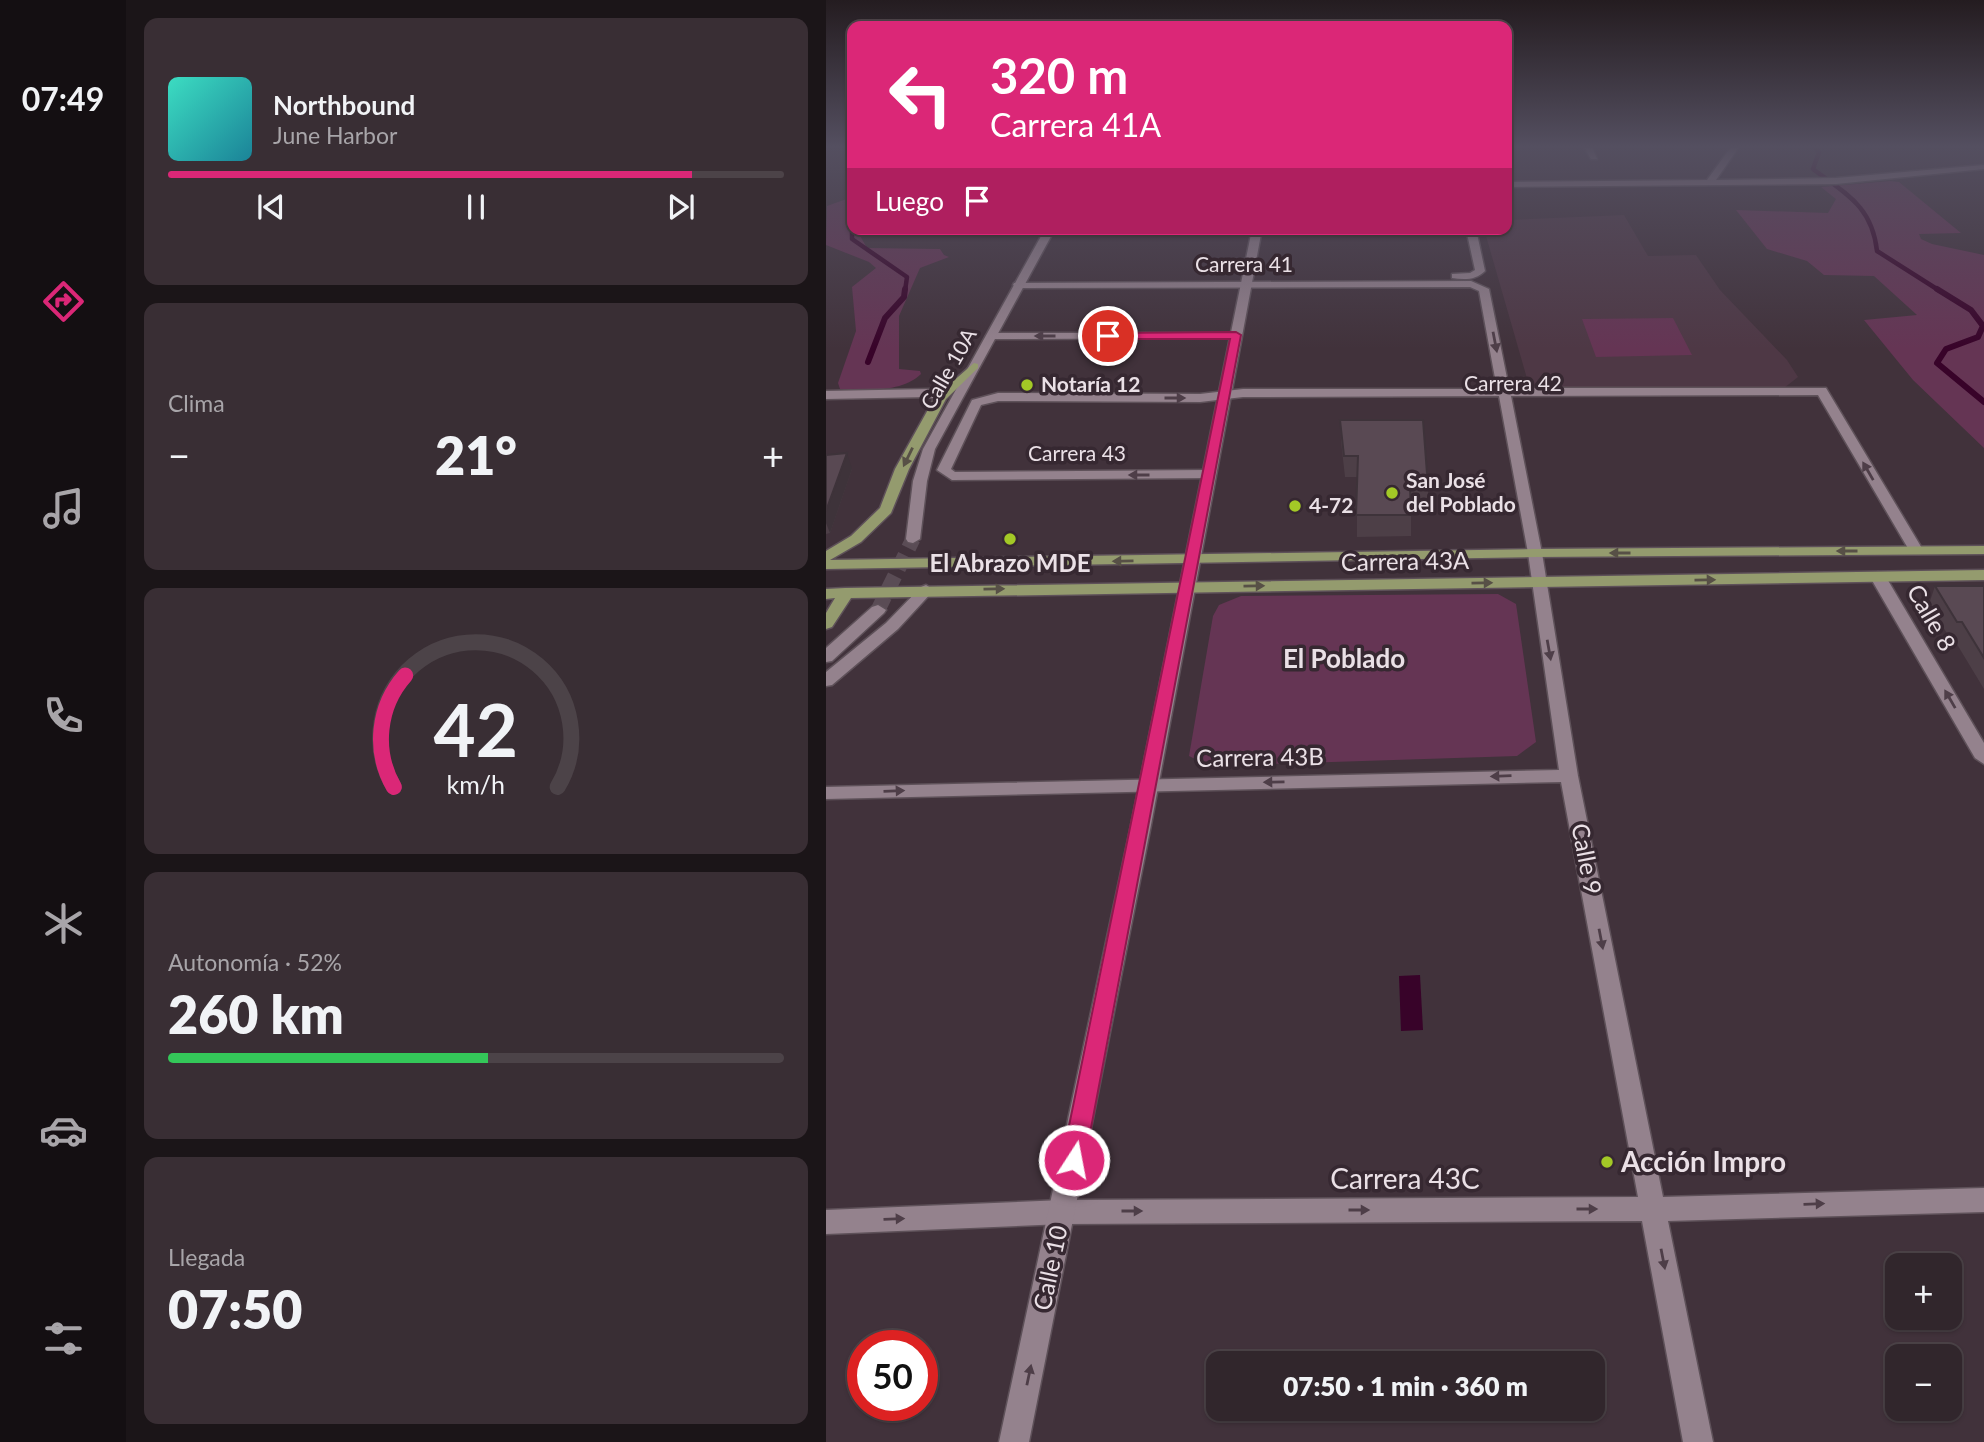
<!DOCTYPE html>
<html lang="es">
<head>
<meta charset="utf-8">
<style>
	body { margin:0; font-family:Lato,sans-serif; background:#392e34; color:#f1f3f6; height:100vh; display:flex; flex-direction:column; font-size:26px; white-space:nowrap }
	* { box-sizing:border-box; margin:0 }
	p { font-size:23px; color:#a8a5a9 }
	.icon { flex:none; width:38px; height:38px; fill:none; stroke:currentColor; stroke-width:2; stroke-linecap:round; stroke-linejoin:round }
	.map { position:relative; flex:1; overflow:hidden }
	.sheet { display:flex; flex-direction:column; gap:18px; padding:18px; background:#1b1518; width:700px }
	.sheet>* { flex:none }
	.top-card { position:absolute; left:21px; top:21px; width:665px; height:214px; border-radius:14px; box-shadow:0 2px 5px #0004,0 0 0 2px #4c4348; background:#db2777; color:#fff; overflow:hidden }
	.tools { position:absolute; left:1059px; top:1253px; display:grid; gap:14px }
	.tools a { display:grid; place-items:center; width:77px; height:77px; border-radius:14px; background:#31262c; box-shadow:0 2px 5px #0004,0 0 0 2px #4c4348; font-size:35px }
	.speed { position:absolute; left:21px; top:1330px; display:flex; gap:14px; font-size:35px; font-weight:700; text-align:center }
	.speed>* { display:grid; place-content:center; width:91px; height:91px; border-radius:50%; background:#31262c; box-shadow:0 2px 5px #0004,0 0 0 2px #4c4348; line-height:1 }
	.speed .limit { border:10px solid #d22; background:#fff; color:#111 }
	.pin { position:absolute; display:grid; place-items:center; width:60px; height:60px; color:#fff; margin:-30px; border:4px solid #fff; border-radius:50%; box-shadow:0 2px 7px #0007 }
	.me { position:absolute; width:77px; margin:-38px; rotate:11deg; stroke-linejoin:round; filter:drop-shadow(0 0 5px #0008) }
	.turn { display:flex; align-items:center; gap:24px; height:147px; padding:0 28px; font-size:32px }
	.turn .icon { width:91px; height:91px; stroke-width:2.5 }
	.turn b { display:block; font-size:49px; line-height:60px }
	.then { display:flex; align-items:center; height:66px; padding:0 28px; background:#0003; gap:14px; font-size:26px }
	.big { font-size:52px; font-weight:800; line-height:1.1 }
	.sheet .widget { flex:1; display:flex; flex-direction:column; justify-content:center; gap:10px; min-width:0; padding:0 24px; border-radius:14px; background:#392e34 }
	.sheet .dial { align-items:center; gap:0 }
	.dial svg { height:182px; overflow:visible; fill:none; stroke:#4c4348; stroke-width:7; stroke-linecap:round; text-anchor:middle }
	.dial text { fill:#f1f3f6; stroke:none }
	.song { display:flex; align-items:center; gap:21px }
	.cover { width:84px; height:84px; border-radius:10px; background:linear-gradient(135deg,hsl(170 70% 55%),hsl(190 70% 35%)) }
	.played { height:7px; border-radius:4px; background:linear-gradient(90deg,#db2777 85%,#4c4348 85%) }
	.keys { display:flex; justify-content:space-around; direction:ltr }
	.heat { display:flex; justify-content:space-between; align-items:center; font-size:38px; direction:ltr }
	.charge { height:10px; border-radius:5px; background:linear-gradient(90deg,#34c759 52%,#4c4348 0) }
	.trip { position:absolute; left:380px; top:1351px; width:399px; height:70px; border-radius:14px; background:#31262c; box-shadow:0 2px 5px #0004,0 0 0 2px #4c4348; font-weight:800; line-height:70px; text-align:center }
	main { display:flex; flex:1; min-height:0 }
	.menu { display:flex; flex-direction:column; width:126px; justify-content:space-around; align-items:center; background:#140f12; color:#a8a5a9 }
	.menu .icon { width:49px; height:49px }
	.menu .active { color:#db2777 }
	.menu b { font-size:32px; color:#f1f3f6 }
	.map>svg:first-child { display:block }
	.built { fill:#4e3845 }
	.green { fill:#653554 }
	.water { fill:#380329 }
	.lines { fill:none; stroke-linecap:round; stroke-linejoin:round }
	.stream-far1 { stroke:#380329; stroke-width:4.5 }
	.stream { stroke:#380329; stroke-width:6 }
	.secondary-tunnel { stroke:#5a4c55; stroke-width:15; stroke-dasharray:15 8; stroke-linecap:butt }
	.minor-casing { stroke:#5e5159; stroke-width:3 }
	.secondary-casing { stroke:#5e5159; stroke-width:3 }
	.primary-casing { stroke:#5e5159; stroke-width:3 }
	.minor { fill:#94828d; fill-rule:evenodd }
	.secondary { fill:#94828d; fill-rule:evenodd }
	.primary { fill:#949b6e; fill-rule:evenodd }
	.wall { fill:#4d3f47 }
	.shaded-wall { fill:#3e333a }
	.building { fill:#594953; stroke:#3e333a; stroke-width:2 }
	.oneway { fill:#4e3e48 }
	.oneway2 { fill:#575046 }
	.route { fill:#db2777; stroke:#8e194d; stroke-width:2 }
	.poi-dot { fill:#a3c926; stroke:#362831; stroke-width:2.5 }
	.labels { text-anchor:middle; stroke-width:7; stroke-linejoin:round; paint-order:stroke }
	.far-street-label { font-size:21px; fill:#eae0e6; stroke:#362831 }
	.far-poi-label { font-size:21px; font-weight:bold; fill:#eae0e6; stroke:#362831; text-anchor:start }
	.street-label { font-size:24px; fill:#eae0e6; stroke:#362831 }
	.poi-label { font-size:24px; font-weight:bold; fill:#eae0e6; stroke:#362831 }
	.neighbourhood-label { font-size:26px; font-weight:bold; fill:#eae0e6; stroke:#362831 }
	.near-poi-label { font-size:28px; font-weight:bold; fill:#eae0e6; stroke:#362831; text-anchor:start }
	.near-street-label { font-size:28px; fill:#eae0e6; stroke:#362831 }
</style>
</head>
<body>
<main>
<nav class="menu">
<b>07:49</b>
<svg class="icon active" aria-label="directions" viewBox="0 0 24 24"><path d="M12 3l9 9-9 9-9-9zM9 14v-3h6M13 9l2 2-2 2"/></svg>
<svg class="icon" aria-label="music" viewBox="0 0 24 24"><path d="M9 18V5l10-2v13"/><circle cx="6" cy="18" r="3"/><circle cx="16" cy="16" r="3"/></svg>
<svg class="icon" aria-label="phone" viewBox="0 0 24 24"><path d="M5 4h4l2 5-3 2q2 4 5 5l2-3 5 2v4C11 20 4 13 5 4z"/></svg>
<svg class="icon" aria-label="climate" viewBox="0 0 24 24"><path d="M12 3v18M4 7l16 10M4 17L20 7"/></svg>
<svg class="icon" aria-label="car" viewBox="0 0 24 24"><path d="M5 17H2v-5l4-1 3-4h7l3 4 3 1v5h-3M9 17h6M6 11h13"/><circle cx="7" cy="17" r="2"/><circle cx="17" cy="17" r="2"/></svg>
<svg class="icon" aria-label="filters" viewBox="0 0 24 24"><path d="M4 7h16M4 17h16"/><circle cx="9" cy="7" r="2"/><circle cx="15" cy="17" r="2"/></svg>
</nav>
<section class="sheet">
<div class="widget">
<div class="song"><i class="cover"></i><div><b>Northbound</b><p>June Harbor</p></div></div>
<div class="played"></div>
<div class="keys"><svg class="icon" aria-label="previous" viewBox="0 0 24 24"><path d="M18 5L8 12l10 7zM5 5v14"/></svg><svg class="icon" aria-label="pause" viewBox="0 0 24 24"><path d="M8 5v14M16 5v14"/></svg><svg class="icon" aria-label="next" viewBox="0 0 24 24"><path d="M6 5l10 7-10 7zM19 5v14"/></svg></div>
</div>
<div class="widget"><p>Clima</p>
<div class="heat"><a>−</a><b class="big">21°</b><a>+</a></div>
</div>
<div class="widget dial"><svg viewBox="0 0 100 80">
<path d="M14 69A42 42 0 1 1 86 69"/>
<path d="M14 69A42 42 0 0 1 19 20" stroke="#db2777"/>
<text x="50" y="56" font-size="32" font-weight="700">42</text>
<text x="50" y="72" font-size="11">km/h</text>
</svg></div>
<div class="widget"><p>Autonomía · 52%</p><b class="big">260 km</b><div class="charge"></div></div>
<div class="widget"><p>Llegada</p><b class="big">07:50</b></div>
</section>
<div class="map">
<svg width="1158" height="1442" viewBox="0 0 1158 1442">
	<rect width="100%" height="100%" fill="#41323b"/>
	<path class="built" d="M798,215L822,256L870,255L894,290L961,360L972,377L958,388L704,389L658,229H681V220Z"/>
	<g class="green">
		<path d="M1064,181L1073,182L1135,233L1093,234L1095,239L1106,244L1158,255V448L1087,380L1038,320L1091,315L1048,276L998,275L981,261L941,249L910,210L1002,213L1010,199L995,187Z"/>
		<path d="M26,197V229H36L33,234L41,248L114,249L118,255L123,257L94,268L73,316V369L94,371L95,374C76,393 38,390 14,389L12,383L30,331L26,287L50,268L43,262L0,245L1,206Z"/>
		<path d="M847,318L866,355L770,357L756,319Z"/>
		<path d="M672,594L690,604L710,742L691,756L383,766L363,756L387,616L393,605L415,596Z"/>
	</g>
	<path class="water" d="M594,975L597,1030L575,1031L573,976Z"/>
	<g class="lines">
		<g class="stream-far1">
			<path d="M24,147L26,150"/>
			<path d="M988,147L993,152L987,169C1020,194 1046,206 1051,251L1114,291"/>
			<path d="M26,221V239L81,277L79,291"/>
		</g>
		<g class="stream">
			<path d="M1111,289L1145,310L1157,326L1152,337L1120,349L1111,363L1158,402"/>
			<path d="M42,362L59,318L78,297L79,289"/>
		</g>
		<path class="secondary-tunnel" d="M52,610L87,539"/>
		<g class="minor-casing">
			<g id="minor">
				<path d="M758,147H766L771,159H765Z"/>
				<path d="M905,147H913L890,180L1010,178L1158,165V169L1010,184L681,187V182L881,180Z"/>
				<path d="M640,229H650L659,271C650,280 639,280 626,278V274L644,273L649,270Z"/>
				<path d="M645,281L663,289L683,388H1000L1097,550L1090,554L1083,550L992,395L685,396L716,553L752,776L837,1197L1158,1188V1212L842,1221L887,1442H857L816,1221L237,1224L0,1234V1210L237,1200L812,1197L735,782L0,799V787L733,770L702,553L673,396L417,397L374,402L172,401L155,405L125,469L129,472L381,470L388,474L381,478L126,480L111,470L146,400L172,393L374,394L417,389H671L653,291L644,287L192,288L187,285L188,283Z"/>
				<path d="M410,333L414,334V338L166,339L160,336L166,333Z"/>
				<path d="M104,389L121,397L115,401L103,397L0,399V391Z"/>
				<path d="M1052,572L1060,577L1158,743V764L1149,758L1044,577Z"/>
				<path d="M100,585L108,590L72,629L6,685L0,686V672L60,623L95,587Z"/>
			</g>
		</g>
		<g class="secondary-casing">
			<g id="secondary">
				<path d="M219,229H229L109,449L101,481L94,539L87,543L82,542L80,539L87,481L97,449Z"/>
				<path d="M426,229H436L325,825L203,1442H173L305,825Z"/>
				<path d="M52,605L60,610L58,613L6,661L0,662V648L46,607Z"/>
			</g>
		</g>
		<g class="primary-casing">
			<g id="primary">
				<path d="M148,363L152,364V368L120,399L83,469L65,513L35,542L4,560L709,549L1158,546V554L709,557L0,569V551L25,536L54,508L69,469L109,397Z"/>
				<path d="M1158,570V580L25,598L6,627L0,629V613L9,598L0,599V589L19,588Z"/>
			</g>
		</g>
		<use href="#minor" class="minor"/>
		<use href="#secondary" class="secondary"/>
		<use href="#primary" class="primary"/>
	</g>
	<g class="wall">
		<path d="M514,420L602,487V508H585V536L531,537V477H519L515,441Z"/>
		<path d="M0,455L26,469L4,533L0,534Z"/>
		<path d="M1109,586H1158V689L1129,641L1125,640L1103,604Z"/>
	</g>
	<path class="shaded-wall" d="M21,453L26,469L4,533L0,523V511Z"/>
	<g class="building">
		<path d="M514,420H597L602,487H584L585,515H530L532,456H518Z"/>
		<path d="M21,453L0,511V455Z"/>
		<path d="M1109,586H1158V658L1136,622H1131Z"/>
	</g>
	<defs><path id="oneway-solid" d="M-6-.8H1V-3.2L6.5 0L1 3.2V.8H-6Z" transform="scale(1.75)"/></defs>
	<g class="oneway">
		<use href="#oneway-solid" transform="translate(219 336) rotate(180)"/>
		<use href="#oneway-solid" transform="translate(669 342) rotate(79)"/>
		<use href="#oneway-solid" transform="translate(349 398)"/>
		<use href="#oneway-solid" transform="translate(1042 471) rotate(-120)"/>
		<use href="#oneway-solid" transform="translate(313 475) rotate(180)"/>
		<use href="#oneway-solid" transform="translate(723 650) rotate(80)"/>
		<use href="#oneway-solid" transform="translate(1124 699) rotate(-120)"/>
		<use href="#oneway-solid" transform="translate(675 776) rotate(178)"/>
		<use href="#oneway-solid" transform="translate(448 782) rotate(179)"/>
		<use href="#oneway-solid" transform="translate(68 791) rotate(-2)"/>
		<use href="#oneway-solid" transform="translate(775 939) rotate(79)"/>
		<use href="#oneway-solid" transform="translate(988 1204) rotate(-2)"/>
		<use href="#oneway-solid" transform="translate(761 1209)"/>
		<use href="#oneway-solid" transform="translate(533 1210)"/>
		<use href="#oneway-solid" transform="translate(306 1211)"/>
		<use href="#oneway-solid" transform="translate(68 1219) rotate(-2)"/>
		<use href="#oneway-solid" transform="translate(837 1259) rotate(79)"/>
		<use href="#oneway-solid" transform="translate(203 1375) rotate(-78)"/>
	</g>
	<g class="oneway2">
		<use href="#oneway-solid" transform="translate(82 457) rotate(116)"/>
		<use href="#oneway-solid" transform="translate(1021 551) rotate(180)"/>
		<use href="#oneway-solid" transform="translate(794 553) rotate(180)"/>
		<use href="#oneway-solid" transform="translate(297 561) rotate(179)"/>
		<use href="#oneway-solid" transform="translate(879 580) rotate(-1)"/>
		<use href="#oneway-solid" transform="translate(656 583) rotate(-1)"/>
		<use href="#oneway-solid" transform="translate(428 586) rotate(-1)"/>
		<use href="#oneway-solid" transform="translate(168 589) rotate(-1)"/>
	</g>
	<linearGradient id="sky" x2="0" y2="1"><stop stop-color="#241c20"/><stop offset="0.42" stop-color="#544f60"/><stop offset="1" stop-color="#544f60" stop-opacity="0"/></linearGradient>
	<rect width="1158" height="349" fill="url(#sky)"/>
	<path class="route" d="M410,332L415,335L259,1160L256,1168L248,1171L240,1168L236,1160L404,339H282L277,336L282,333Z"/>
	<g class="poi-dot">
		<circle cx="201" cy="385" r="7"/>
		<circle cx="566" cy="493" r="7"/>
		<circle cx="469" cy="506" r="7"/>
		<circle cx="184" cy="539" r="7"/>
		<circle cx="781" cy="1162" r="7"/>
	</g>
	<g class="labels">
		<g class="far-street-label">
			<text x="418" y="272">Carrera 41</text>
			<text transform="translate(123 369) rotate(-60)" y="7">Calle 10A</text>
			<text x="687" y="391">Carrera 42</text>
			<text x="251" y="461">Carrera 43</text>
		</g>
		<g class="far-poi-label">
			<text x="215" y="392">Notaría 12</text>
			<text x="580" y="488">San José<tspan x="580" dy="24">del Poblado</tspan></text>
			<text x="483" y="513">4-72</text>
		</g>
		<g class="street-label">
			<text transform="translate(579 562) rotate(-1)" y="8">Carrera 43A</text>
			<text transform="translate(1105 618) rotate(60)" y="8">Calle 8</text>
			<text transform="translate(434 758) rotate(-1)" y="8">Carrera 43B</text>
			<text transform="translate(760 859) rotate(79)" y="8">Calle 9</text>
			<text transform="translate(225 1268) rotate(-78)" y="8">Calle 10</text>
		</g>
		<g class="poi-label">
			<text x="184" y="572">El Abrazo MDE</text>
		</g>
		<g class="neighbourhood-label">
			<text x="518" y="668">El Poblado</text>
		</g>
		<g class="near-poi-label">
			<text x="795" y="1172">Acción Impro</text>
		</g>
		<g class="near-street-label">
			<text x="579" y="1189">Carrera 43C</text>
		</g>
	</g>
</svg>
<div class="tools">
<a>+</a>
<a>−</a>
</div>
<div class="speed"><div class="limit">50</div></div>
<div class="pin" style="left:282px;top:336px;background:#d93025"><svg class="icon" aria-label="arrive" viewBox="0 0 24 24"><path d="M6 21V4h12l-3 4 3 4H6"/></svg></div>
<svg class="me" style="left:248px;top:1160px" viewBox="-20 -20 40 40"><circle r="17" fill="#db2777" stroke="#fff" stroke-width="3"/><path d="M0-11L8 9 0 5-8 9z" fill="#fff"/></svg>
<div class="trip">07:50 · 1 min · 360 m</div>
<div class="top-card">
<div class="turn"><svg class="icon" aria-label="left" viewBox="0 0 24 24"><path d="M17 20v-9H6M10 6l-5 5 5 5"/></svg><div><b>320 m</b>Carrera 41A</div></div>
<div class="then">Luego<svg class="icon" aria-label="arrive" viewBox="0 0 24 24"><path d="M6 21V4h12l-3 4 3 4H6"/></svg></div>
</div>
</div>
</main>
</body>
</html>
